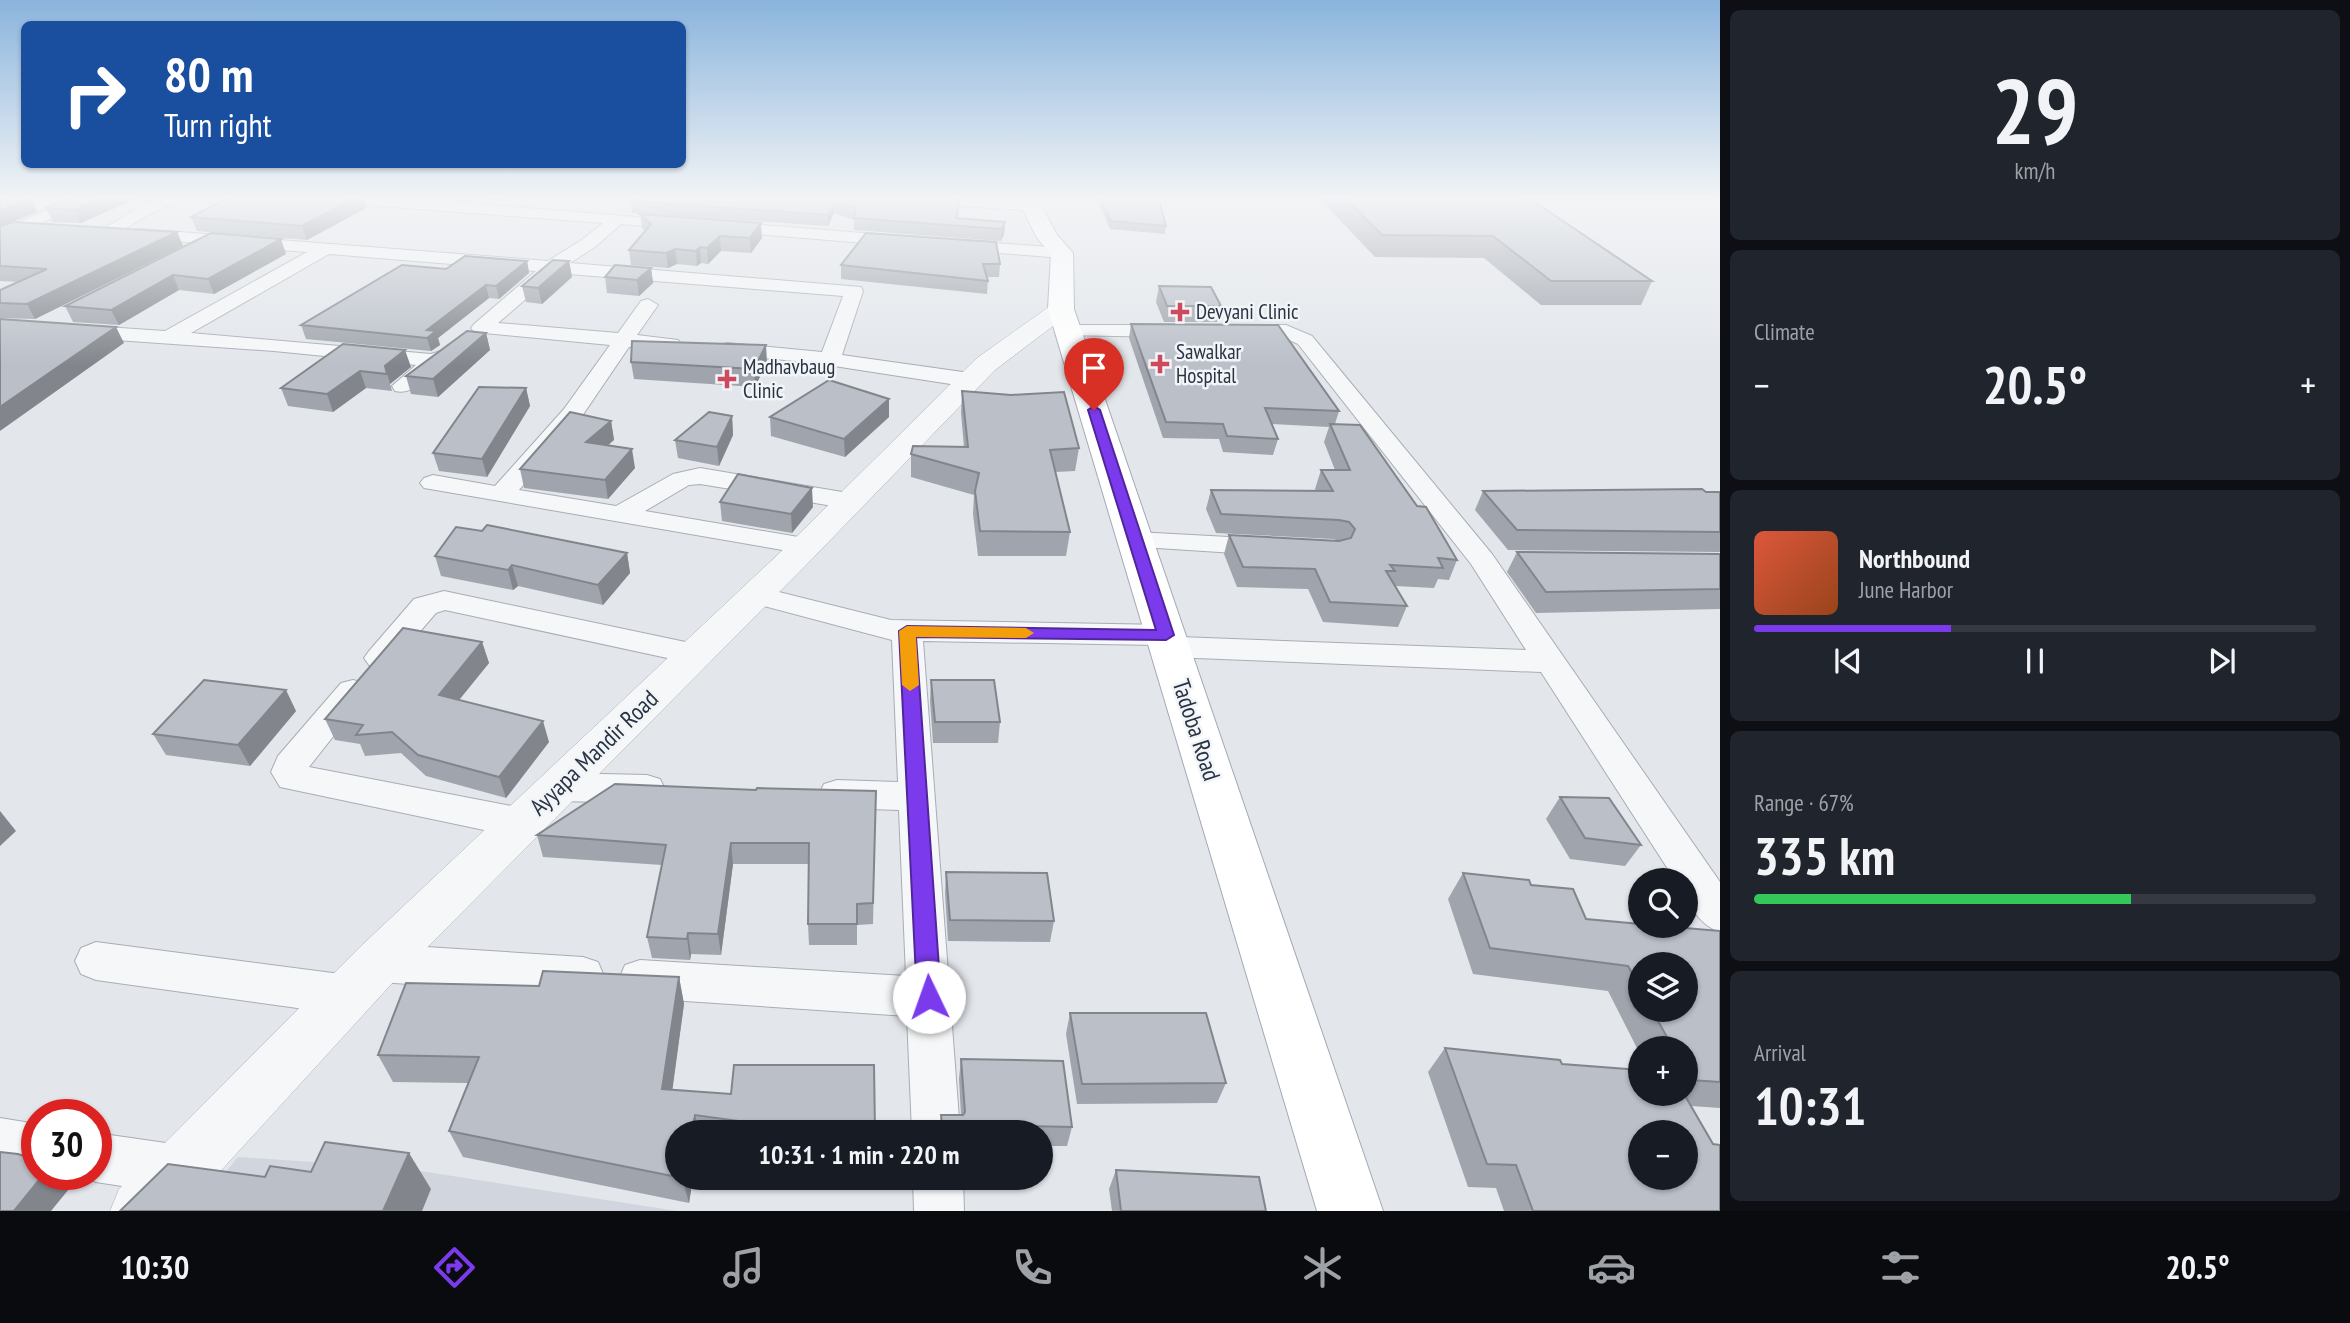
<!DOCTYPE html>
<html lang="en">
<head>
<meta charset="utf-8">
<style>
	body { margin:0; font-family:"PT Sans Narrow",sans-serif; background:#20242c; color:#f1f3f6; height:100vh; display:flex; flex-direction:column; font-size:26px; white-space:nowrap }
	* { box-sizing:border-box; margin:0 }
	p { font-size:23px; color:#9ea1a6 }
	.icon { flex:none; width:38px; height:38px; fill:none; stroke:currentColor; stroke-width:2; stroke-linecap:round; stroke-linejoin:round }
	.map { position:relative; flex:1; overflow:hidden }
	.side { display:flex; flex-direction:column; gap:10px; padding:10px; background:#0d0f14; width:630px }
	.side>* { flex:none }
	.top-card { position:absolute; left:21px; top:21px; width:665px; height:147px; border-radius:10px; box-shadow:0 2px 5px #0004; background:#1a4fa0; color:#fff; overflow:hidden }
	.buttons { position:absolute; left:1628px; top:868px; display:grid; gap:14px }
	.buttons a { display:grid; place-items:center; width:70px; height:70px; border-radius:50%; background:#171b24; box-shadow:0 2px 5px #0004; font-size:35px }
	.speed { position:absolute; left:21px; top:1099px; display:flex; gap:14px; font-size:35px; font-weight:700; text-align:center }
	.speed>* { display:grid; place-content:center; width:91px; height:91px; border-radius:50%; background:#171b24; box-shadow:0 2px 5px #0004; line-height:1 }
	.speed .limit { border:10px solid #d22; background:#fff; color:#111 }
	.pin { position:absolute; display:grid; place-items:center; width:60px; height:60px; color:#fff; margin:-72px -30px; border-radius:50% 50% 50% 0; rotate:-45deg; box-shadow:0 0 7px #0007 }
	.pin .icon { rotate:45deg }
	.me { position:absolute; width:77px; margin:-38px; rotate:357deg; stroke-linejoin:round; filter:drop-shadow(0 0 5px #0008) }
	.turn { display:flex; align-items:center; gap:24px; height:147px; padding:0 28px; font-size:32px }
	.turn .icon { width:91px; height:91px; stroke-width:2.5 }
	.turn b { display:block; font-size:49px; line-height:60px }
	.big { font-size:52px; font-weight:800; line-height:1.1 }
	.side .widget { flex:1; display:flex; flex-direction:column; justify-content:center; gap:10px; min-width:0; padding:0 24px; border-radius:10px; background:#20242c }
	.side .dial { align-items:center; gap:0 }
	.dial b { font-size:91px; line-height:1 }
	.song { display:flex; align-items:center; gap:21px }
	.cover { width:84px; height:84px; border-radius:10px; background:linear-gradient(135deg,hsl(10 70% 55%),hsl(20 70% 35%)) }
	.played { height:7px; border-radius:4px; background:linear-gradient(90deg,#7c3aed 35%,#363941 35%) }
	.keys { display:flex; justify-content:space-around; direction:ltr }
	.heat { display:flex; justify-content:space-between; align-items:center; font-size:38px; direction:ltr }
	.charge { height:10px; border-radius:5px; background:linear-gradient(90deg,#34c759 67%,#363941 0) }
	.trip { position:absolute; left:665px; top:1120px; width:388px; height:70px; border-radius:35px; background:#171b24; box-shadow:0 2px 5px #0004; font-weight:800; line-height:70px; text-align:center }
	.tabs { display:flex; height:112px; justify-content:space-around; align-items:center; background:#090b0e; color:#9ea1a6 }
	.tabs .icon { width:49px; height:49px }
	.tabs .selected { color:#7c3aed }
	.tabs b { font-size:32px; color:#f1f3f6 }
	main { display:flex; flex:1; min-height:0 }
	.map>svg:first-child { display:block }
	.built { fill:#d1d5dd }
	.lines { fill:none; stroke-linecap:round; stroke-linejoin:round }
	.minor-casing { stroke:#a8adb5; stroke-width:2 }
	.tertiary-casing { stroke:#a8adb5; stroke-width:1 }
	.primary-casing { stroke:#a2aab7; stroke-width:2 }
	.minor { fill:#f5f7f9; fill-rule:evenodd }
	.tertiary { fill:#f5f7f9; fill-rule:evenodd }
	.primary { fill:#fff; fill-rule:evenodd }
	.wall { fill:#a0a4ac; fill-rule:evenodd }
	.shaded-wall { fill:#82868c }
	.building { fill:#babfc8; stroke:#82868c; stroke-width:2; fill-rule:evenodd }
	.route { fill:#7c3aed; stroke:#51269a; stroke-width:2 }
	.slow { fill:#f59e0b }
	.poi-dot { fill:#ce495b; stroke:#f2f5f8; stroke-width:2.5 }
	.labels { text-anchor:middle; stroke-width:5; stroke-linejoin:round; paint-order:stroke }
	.far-poi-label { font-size:21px; fill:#2a3343; stroke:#f2f5f8; text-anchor:start }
	.street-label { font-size:24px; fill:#2a3343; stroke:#f2f5f8 }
</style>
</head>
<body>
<main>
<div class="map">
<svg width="1720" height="1211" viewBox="0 0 1720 1211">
	<rect width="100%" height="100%" fill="#e3e6eb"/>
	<path class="built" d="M238,1157L401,1168L677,1211H194Z"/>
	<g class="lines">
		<g class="minor-casing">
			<g id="minor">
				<path d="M81,196H103L0,241V230Z"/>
				<path d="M167,196H191L157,210L112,236H100L98,232L145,204Z"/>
				<path d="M307,196H379L687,221L689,224L681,229L621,224L595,247L570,263L861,287L863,291L842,355L970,373L978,375L981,380L978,385L970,387L808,362L727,355L720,353L717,349L720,345L727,343L822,352L843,296L556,273L498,323L618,333L641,301L648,299L658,305L637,335L678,340L681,344L678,348L629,347L580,419L519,490L616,506L673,474L700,468L860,495L864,501L860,507L851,509L700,484L689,485L645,511L816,540L820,546L816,552L806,554L424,488L420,483L424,478L433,475L495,486L564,409L610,345L474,332L471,328L474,324L536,271L329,254L191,333L431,354L441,351L448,353L452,357L448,361C434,373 415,396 395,391L392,386L416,365L274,351L0,332V320L165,331L307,252L135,238L133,234L135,230L141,229L548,261L583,239L603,223L315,201Z"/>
				<path d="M862,196H955L1028,200L1036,205L1028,210L870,201Z"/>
				<path d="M724,222L901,236L910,241L901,246L718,231L716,227Z"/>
				<path d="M957,240L1062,248L1071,253L1062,258L951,249L948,245Z"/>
				<path d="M1068,325H1170L1177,327L1180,331L1177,335L1170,337L1061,335L1058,331L1061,327Z"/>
				<path d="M1244,325H1286L1312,336L1492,554L1720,882V932C1699,925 1685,903 1685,880H1675L1541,672L1170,657L1159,654L1156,645L923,641L960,1132H912L907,1016L640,998L625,993L619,979L625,965L640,960L906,976L899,810L837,808L824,804L819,794L824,784L837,780L898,782L892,640L745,601L740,595L745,589L755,586L891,620L1166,625L1177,628L1180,637L1526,650L1471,564L1298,344L1283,337L1237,335L1234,331L1237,327Z"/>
				<path d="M1136,532L1266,539L1276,541L1280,547L1276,553L1266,555L1126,546L1122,540L1126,534Z"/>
				<path d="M444,591L695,644L706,647L711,654L706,661L695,664L445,610L436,613L391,665L380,669L369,665L364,658L369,651L414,599Z"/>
				<path d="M353,680L365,683L369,691L309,767L522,808L535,813L541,823L535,833L522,838L280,787L271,772L278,756L341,683Z"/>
				<path d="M559,773L647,775L660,779L665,789L660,799L647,803L559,801L546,797L541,787L546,777Z"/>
				<path d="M96,942L348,975L363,981L370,995L363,1009L348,1015L96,980L81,974L75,961L81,948Z"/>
				<path d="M378,944L583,957L598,962L604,976L598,990L583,995L378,982L363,976L357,963L363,950Z"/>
				<path d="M0,1118L37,1124V1172L0,1166Z"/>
				<path d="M96,1133L180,1145L197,1153L205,1170L197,1187L180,1195L96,1182L79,1174H96Z"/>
				<path d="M913,1178H963L964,1211H914Z"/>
			</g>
		</g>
		<g class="tertiary-casing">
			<path id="tertiary" d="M1061,302L1069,304L1073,309L1069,314L995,370L812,559L396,979L184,1211H110L119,1189L360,947L788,545L977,358L1053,304Z"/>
		</g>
		<g class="primary-casing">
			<path id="primary" d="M1016,196H1036L1057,235L1073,253L1074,309L1383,1211H1317L1048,309L1051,254L1037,238Z"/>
		</g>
		<use href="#minor" class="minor"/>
		<use href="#tertiary" class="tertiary"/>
		<use href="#primary" class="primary"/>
	</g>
	<g class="wall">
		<path d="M0,196L31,198L37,212L8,224L177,232L183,246L35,319L0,318V290L18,282L0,281Z"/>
		<path d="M21,196H142L81,223L53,222L46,208L65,200Z"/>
		<path d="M231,196H363L366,208L307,240L197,231L191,217Z"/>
		<path d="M426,196H511L505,201Z"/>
		<path d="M940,196L959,209L958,218L1005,222L1004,234L1001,241L854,230V220L834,213L828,226L632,213L631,201Z"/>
		<path d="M1095,196H1158L1166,226L1165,234L1110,229Z"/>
		<path d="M1317,196H1716L1713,201L1532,200L1652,281L1641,305H1541L1484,258L1375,257Z"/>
		<path d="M640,214L762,238L751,253L721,251L708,264L701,263L697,266L677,264L668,268L631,265L629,250L645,231L642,228Z"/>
		<path d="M211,233L286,254L214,294L179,290L119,325L73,322L65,306Z"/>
		<path d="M527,261L529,273L499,299L489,298L438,338L440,345L431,351L306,339L301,325L446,269Z"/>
		<path d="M569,261L572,277L542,304L526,302L522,286Z"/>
		<path d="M1000,264L999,277H987L988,281L987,294L841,279V265Z"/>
		<path d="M651,268L653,283L639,296L607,293L605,277Z"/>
		<path d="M1159,286L1221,306L1217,322H1164L1156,302Z"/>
		<path d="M1131,324L1339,411L1335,424L1417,506L1457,560L1449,580L1438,579L1434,588L1395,586L1407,606L1398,627L1323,622L1308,589L1237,587L1224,554L1229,535L1339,541L1333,539L1216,533L1206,509L1211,490L1316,491L1315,489L1321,470H1335L1324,442L1329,427L1272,424L1278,439L1273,455L1223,452L1219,439L1163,438L1129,338Z"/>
		<path d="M486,333L490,350L438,397L411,394L406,376Z"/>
		<path d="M343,344L411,367L390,384L392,391L366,388L333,412L288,406L281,388Z"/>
		<path d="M631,362H767L755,387L634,379Z"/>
		<path d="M526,388L530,406L487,477L439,471L433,453Z"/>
		<path d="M962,391L1079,448L1075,471L1055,472L1070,532L1066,556H978L973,514L974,495L911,477V454L964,447L961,413Z"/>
		<path d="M889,399V417L845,457L771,436L770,417Z"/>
		<path d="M732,416L733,435L719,466L678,458L675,440Z"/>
		<path d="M611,421L614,440L607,445L635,468L608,499L524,488L520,469Z"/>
		<path d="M1483,491L1720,492V552L1508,550L1475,510Z"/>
		<path d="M720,502L813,507L792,533L722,521Z"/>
		<path d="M1517,552L1720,554V609L1536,613L1507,572Z"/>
		<path d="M627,553L630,573L603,605L518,586L513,590L441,576L435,556Z"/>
		<path d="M482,642L489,663L459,700L549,742L506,798L426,776L401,753L365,756L360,744L335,740L325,719Z"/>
		<path d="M931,680L1000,722L998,743H933L930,701Z"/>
		<path d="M296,711L250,766L166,755L153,734Z"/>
		<path d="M756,790L876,791L873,924L857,925V945H809L808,924L809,864H733L721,955L691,954L690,960L652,958L647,937L662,865L543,857L537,835Z"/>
		<path d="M1560,797L1641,845L1625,866L1570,859L1546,819Z"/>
		<path d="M946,872L1054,921L1050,942L948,941L945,893Z"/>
		<path d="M1463,873L1531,885L1586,919L1720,931V1108L1691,1106L1720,1211H1504L1496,1188L1468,1187L1428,1072L1445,1048L1562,1064L1640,1094H1685V1048H1640V1054L1608,991L1473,974L1448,899ZM1640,964L1685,1010H1640Z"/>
		<path d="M679,977L684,1004L672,1089L875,1132H677V1178H693L689,1203L463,1157L449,1131L468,1083L393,1082L378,1055L539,986Z"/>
		<path d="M1070,1013L1226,1083L1217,1103L1077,1104L1066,1034Z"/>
		<path d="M961,1059L1072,1127L1067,1146H1041V1132H940L941,1115H961L959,1079Z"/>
		<path d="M1116,1170L1266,1211H1112L1109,1189Z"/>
	</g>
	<g class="shaded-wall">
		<path d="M106,196H142L81,223L75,210Z"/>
		<path d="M359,196H363L366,208L307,240L302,226Z"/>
		<path d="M504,196H511L505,201Z"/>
		<path d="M31,198L37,212L0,227V211Z"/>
		<path d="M834,201V213L828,226V215Z"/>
		<path d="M1005,222L1004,234L1001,241L1002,229Z"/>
		<path d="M761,223L762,238L751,253L750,238Z"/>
		<path d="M177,232L183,246L35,319L27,304Z"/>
		<path d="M720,236L721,251L708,264L707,248Z"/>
		<path d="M281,239L286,254L214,294L208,279Z"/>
		<path d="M700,247L701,263L697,266L696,251Z"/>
		<path d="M675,249L677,264L668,268L666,253Z"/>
		<path d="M527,261L529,273L499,299L496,286Z"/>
		<path d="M569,261L572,277L542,304L538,288Z"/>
		<path d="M651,268L653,283L639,296L637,280Z"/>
		<path d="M173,275L179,290L119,325L111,310Z"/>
		<path d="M486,285L489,298L438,338L440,345L431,351L427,338V330Z"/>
		<path d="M116,327L124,343L0,431V407Z"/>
		<path d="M486,333L490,350L438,397L433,379Z"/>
		<path d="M766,345L767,362L755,387L754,369Z"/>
		<path d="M405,350L411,367L390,384L392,391L385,366Z"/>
		<path d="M360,371L366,388L333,412L327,394Z"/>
		<path d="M526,388L530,406L487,477L482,459Z"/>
		<path d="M889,399V417L845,457L844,439Z"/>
		<path d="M732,416L733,435L719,466L717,447Z"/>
		<path d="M611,421L614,440L590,461L586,442Z"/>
		<path d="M632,449L635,468L608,499L605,480Z"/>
		<path d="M812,488L813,507L792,533L791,514Z"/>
		<path d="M627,553L630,573L603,605L598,585Z"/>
		<path d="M512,565L518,586L513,590L508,570Z"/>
		<path d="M482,642L489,663L446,716L439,695Z"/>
		<path d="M286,690L296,711L250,766L238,745Z"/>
		<path d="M543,721L549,742L506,798L499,777Z"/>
		<path d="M0,811L16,831L0,846Z"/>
		<path d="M731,843L733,864L721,955L718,934Z"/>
		<path d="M688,933L691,954L690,960L687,939Z"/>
		<path d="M679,977L684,1004L669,1115L662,1089Z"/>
		<path d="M695,1115L699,1132H692Z"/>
		<path d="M409,1153L431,1189L422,1211H383Z"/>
		<path d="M44,1174H62L73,1184L51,1211H14Z"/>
		<path d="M682,1178H693L689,1203Z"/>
	</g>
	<g class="building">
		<path d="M0,196H4L31,198L0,211Z"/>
		<path d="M74,196H106L75,210L46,208Z"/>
		<path d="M231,196H359L302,226L191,217Z"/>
		<path d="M638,196H940L960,197L956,218L1005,222L1002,229L854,218L856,209L834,201L828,215L631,201Z"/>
		<path d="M1099,196H1158L1166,226L1111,221Z"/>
		<path d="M1343,196H1526L1652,281H1551L1493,236L1382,235Z"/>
		<path d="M640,214L761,223L750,238L720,236L707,248L700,247L696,251L675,249L666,253L629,250L651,224Z"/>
		<path d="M14,222L177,232L27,304L0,303V290L47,269L0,266V226Z"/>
		<path d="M211,233L281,239L208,279L173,275L111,310L65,306Z"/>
		<path d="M866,233L996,242L1000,264H983L988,281L841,265Z"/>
		<path d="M465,256L527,261L496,286L486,285L427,330L436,331L427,338L301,325L402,265L446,269Z"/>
		<path d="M553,260L569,261L538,288L522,286Z"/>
		<path d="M615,265L651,268L637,280L605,277Z"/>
		<path d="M1159,286L1211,287L1221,306H1167Z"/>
		<path d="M0,319L116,327L0,407Z"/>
		<path d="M1131,324L1278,325L1339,411L1265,408L1278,439L1227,436L1223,424L1166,422Z"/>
		<path d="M467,331L486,333L433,379L406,376Z"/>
		<path d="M632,341L766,345L754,369L631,362Z"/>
		<path d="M343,344L405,350L385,366L387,374L360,371L327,394L281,388Z"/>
		<path d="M829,380L889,399L844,439L770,417Z"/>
		<path d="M479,387L526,388L482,459L433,453Z"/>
		<path d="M962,391L1011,395L1064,392L1079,448L1050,450L1070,532L980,531L975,491L979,473L911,454L913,446L968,447Z"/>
		<path d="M570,412L611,421L586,442L632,449L605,480L520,469Z"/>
		<path d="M709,412L732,416L717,447L675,440Z"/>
		<path d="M1330,424L1360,425L1417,506L1426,507L1457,560L1438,558L1443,568L1390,565L1395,571H1386L1407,606L1330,602L1315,569L1243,567L1229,535L1339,541L1351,538L1355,529L1349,522L1339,520L1221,514L1211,490L1333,491L1321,470H1350Z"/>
		<path d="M738,474L812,488L791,514L720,502Z"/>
		<path d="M1702,489L1706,492H1720V532L1517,530L1483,491Z"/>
		<path d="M487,525L627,553L598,585L512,565L508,570L435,556L456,527L482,531Z"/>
		<path d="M1517,552L1720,554V589L1546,592Z"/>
		<path d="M403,628L482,642L439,695L543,721L499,777L418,755L392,732L356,735L363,725L325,719Z"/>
		<path d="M204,680L286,690L238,745L153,734Z"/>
		<path d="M931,680H994L1000,722H935Z"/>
		<path d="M615,784L756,790L757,788L876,791L873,903L857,904V924H808L809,843H731L718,934L688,933L687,939L647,937L666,845L537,835Z"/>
		<path d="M1560,797L1609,798L1641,845L1585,838Z"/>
		<path d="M946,872L1047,873L1054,921L950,920Z"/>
		<path d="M1463,873L1529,880L1531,885L1573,889L1586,919L1640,924V926H1662L1720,931V1082L1690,1080L1685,1070V1048H1673L1652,1010H1685V964H1640V987L1628,966L1490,948Z"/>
		<path d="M543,971L679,977L662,1089L731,1094L734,1065H874L875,1132H817L695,1115L692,1132H677V1177L449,1131L479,1057L378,1055L406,983L539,986Z"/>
		<path d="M1070,1013H1206L1226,1083L1082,1084Z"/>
		<path d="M1445,1048L1560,1060L1562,1064L1640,1070V1094H1684L1713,1144L1720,1145V1211H1533L1516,1165L1487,1164ZM1640,1132H1685V1178H1640Z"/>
		<path d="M961,1059L1063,1061L1072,1127L942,1124L941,1115H963L965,1112Z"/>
		<path d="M325,1142L409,1153L383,1211H120L168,1164L265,1177L270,1166L311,1172Z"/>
		<path d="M0,1152L18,1154L37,1160V1174H44L14,1211H0Z"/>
		<path d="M1116,1170L1259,1177L1266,1211H1121Z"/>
	</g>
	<linearGradient id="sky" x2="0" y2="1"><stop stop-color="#8ab4dc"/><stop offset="0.54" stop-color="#f2f4f6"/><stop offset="1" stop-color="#f2f4f6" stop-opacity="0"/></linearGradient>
	<rect width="1720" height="366" fill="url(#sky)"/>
	<path class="route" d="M1094,406L1100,410L1174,635L1166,640L916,637L941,997L937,1004L929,1007L921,1004L917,997L899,631L907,626L1156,630L1088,410Z"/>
	<path class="slow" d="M907,626L1026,628L1034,633L1026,638L916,637L919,685L910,691L902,685L899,631Z"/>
	<g class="poi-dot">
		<path d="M1176.5 301.5h7v7h7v7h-7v7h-7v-7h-7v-7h7z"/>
		<path d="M1156.5 353.5h7v7h7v7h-7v7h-7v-7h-7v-7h7z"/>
		<path d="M723.5 368.5h7v7h7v7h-7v7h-7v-7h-7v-7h7z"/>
	</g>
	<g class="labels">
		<g class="far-poi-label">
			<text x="1196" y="319">Devyani Clinic</text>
			<text x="1176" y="359">Sawalkar<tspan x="1176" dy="24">Hospital</tspan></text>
			<text x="743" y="374">Madhavbaug<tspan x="743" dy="24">Clinic</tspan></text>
		</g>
		<g class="street-label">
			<text transform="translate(1196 730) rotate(72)" y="8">Tadoba Road</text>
			<text transform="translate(594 753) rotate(-44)" y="8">Ayyapa Mandir Road</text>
		</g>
	</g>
</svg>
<div class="buttons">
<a><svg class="icon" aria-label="search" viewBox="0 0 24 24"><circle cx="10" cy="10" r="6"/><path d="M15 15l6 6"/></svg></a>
<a><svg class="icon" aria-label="layers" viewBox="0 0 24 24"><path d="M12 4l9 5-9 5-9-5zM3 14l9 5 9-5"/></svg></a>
<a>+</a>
<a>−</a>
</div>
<div class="speed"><div class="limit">30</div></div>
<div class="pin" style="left:1094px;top:410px;background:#d93025"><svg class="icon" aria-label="arrive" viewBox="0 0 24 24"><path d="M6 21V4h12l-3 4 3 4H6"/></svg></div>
<svg class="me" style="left:929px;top:997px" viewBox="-20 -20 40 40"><circle r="19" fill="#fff"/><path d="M0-13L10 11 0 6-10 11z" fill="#7c3aed"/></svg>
<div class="trip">10:31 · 1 min · 220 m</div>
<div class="top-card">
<div class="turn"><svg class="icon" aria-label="right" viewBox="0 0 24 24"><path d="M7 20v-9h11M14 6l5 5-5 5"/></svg><div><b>80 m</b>Turn right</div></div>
</div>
</div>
<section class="side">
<div class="widget dial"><b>29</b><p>km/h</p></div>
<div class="widget"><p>Climate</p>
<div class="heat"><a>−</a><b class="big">20.5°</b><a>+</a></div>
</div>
<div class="widget">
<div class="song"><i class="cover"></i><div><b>Northbound</b><p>June Harbor</p></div></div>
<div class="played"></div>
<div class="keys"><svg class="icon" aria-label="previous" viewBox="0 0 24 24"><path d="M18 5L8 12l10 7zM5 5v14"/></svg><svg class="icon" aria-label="pause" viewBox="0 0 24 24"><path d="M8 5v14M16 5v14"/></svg><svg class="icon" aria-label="next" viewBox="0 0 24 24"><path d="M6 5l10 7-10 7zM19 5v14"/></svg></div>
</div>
<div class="widget"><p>Range · 67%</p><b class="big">335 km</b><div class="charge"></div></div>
<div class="widget"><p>Arrival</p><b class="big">10:31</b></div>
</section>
</main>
<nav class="tabs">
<b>10:30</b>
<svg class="icon selected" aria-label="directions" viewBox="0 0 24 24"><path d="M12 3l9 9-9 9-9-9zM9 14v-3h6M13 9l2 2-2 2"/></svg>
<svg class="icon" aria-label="music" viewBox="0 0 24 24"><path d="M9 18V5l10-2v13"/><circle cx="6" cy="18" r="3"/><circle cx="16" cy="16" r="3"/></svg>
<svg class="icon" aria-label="phone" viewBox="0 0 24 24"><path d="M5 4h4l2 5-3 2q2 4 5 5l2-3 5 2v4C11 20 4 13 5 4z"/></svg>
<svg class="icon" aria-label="climate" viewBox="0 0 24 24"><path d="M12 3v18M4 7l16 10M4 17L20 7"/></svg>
<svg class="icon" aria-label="car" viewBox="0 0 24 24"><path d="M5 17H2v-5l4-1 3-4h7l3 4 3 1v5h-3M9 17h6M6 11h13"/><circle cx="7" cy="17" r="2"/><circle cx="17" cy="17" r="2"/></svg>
<svg class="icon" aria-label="filters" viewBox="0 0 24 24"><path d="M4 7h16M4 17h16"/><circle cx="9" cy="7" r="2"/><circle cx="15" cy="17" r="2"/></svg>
<b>20.5°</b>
</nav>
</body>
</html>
